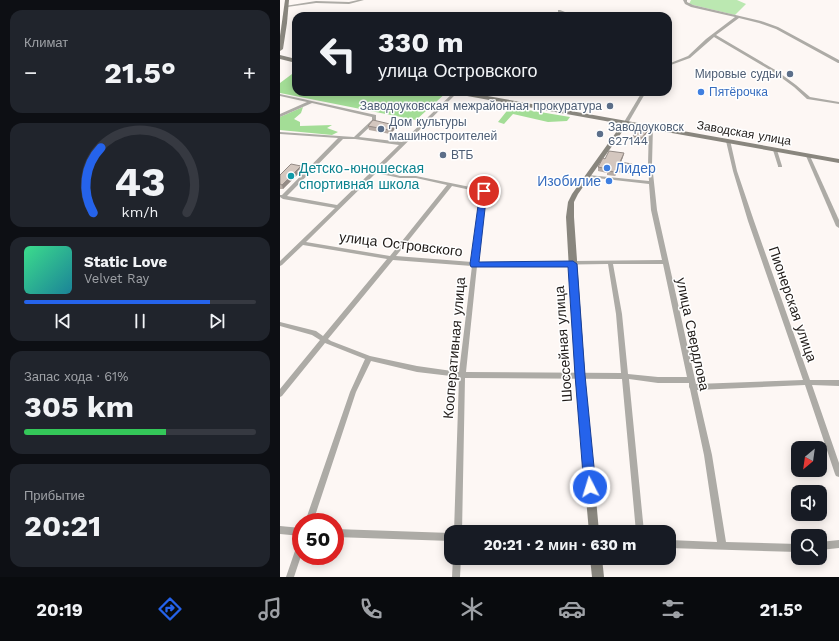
<!DOCTYPE html>
<html lang="ru">
<head>
<meta charset="utf-8">
<style>
	body { margin:0; font-family:"Work Sans",sans-serif; background:#20242c; color:#f1f3f6; height:100vh; display:flex; flex-direction:column; font-size:15px; white-space:nowrap }
	* { box-sizing:border-box; margin:0 }
	p { font-size:13px; color:#9ea1a6 }
	.icon { flex:none; width:22px; height:22px; fill:none; stroke:currentColor; stroke-width:2; stroke-linecap:round; stroke-linejoin:round }
	.map { position:relative; flex:1; overflow:hidden }
	.sheet { display:flex; flex-direction:column; gap:10px; padding:10px; background:#0d0f14; width:280px }
	.sheet>* { flex:none }
	.hud { position:absolute; left:12px; top:12px; width:380px; height:84px; border-radius:12px; box-shadow:0 2px 10px #0003; background:#171b24; color:#f1f3f6; overflow:hidden }
	.needle { width:26px; rotate:209deg }
	.fabs { position:absolute; left:511px; top:441px; display:grid; gap:8px }
	.fabs a { display:grid; place-items:center; width:36px; height:36px; border-radius:8px; background:#171b24; box-shadow:0 2px 10px #0003; font-size:20px }
	.speed { position:absolute; left:12px; top:513px; display:flex; gap:8px; font-size:20px; font-weight:700; text-align:center }
	.speed>* { display:grid; place-content:center; width:52px; height:52px; border-radius:50%; background:#171b24; box-shadow:0 2px 10px #0003; line-height:1 }
	.speed .limit { border:6px solid #d22; background:#fff; color:#111 }
	.pin { position:absolute; display:grid; place-items:center; width:34px; height:34px; color:#fff; margin:-17px; border:2px solid #fff; border-radius:50%; box-shadow:0 1px 4px #0007 }
	.me { position:absolute; width:44px; margin:-22px; rotate:355deg; stroke-linejoin:round; filter:drop-shadow(0 0 3px #0008) }
	.turn { display:flex; align-items:center; gap:14px; height:84px; padding:0 20px; font-size:18px }
	.turn .icon { width:52px; height:52px; stroke-width:2.5 }
	.turn b { display:block; font-size:28px; line-height:34px }
	.big { font-size:30px; font-weight:700; line-height:1.1 }
	.sheet .tile { flex:1; display:flex; flex-direction:column; justify-content:center; gap:6px; min-width:0; padding:0 14px; border-radius:12px; background:#20242c }
	.sheet .dial { align-items:center; gap:0 }
	.dial svg { height:104px; overflow:visible; fill:none; stroke:#363941; stroke-width:7; stroke-linecap:round; text-anchor:middle }
	.dial text { fill:#f1f3f6; stroke:none }
	.song { display:flex; align-items:center; gap:12px }
	.cover { width:48px; height:48px; border-radius:6px; background:linear-gradient(135deg,hsl(150 70% 55%),hsl(190 70% 35%)) }
	.played { height:4px; border-radius:2px; background:linear-gradient(90deg,#2563eb 80%,#363941 80%) }
	.keys { display:flex; justify-content:space-around; direction:ltr }
	.heat { display:flex; justify-content:space-between; align-items:center; font-size:22px; direction:ltr }
	.charge { height:6px; border-radius:3px; background:linear-gradient(90deg,#34c759 61%,#363941 0) }
	.trip { position:absolute; left:164px; top:525px; width:232px; height:40px; border-radius:12px; background:#171b24; box-shadow:0 2px 10px #0003; font-weight:700; line-height:40px; text-align:center }
	.dock { display:flex; height:64px; justify-content:space-around; align-items:center; background:#090b0e; color:#9ea1a6 }
	.dock .icon { width:28px; height:28px }
	.dock .active { color:#2563eb }
	.dock b { font-size:18px; color:#f1f3f6 }
	main { display:flex; flex:1; min-height:0 }
	.map>svg:first-child { display:block }
	.green { fill:#bbe8b1 }
	.forest { fill:#a3dd96 }
	.lines { fill:none; stroke-linecap:round; stroke-linejoin:round }
	.street { fill:#adaba6; fill-rule:evenodd }
	.secondary { fill:#89867e; fill-rule:evenodd }
	.wall { fill:#b6aba4 }
	.shaded-wall { fill:#948b86 }
	.building { fill:#d4c7bf; stroke:#948b86 }
	.route { fill:#2563eb; stroke:#184099 }
	.service-dot { fill:#5c6f8a; stroke:#fff; stroke-width:1.5 }
	.shop-dot { fill:#3f7fe0; stroke:#fff; stroke-width:1.5 }
	.culture-dot { fill:#0f9aa8; stroke:#fff; stroke-width:1.5 }
	.labels { text-anchor:middle; stroke-width:3; stroke-linejoin:round; paint-order:stroke }
	.far-service-label { font-size:12px; fill:#4e5e75; stroke:#fff; text-anchor:start }
	.far-shop-label { font-size:12px; fill:#366cbe; stroke:#fff; text-anchor:start }
	.far-street-label { font-size:12px; fill:#201b18; stroke:#fff }
	.culture-label { font-size:14px; fill:#0d838f; stroke:#fff; text-anchor:start }
	.shop-label { font-size:14px; fill:#366cbe; stroke:#fff; text-anchor:start }
	.street-label { font-size:14px; fill:#201b18; stroke:#fff }
</style>
</head>
<body>
<main>
<section class="sheet">
<div class="tile"><p>Климат</p>
<div class="heat"><a>−</a><b class="big">21.5°</b><a>+</a></div>
</div>
<div class="tile dial"><svg viewBox="0 0 100 80">
<path d="M14 69A42 42 0 1 1 86 69"/>
<path d="M14 69A42 42 0 0 1 20 19" stroke="#2563eb"/>
<text x="50" y="56" font-size="32" font-weight="700">43</text>
<text x="50" y="72" font-size="11">km/h</text>
</svg></div>
<div class="tile">
<div class="song"><i class="cover"></i><div><b>Static Love</b><p>Velvet Ray</p></div></div>
<div class="played"></div>
<div class="keys"><svg class="icon" aria-label="previous" viewBox="0 0 24 24"><path d="M18 5L8 12l10 7zM5 5v14"/></svg><svg class="icon" aria-label="pause" viewBox="0 0 24 24"><path d="M8 5v14M16 5v14"/></svg><svg class="icon" aria-label="next" viewBox="0 0 24 24"><path d="M6 5l10 7-10 7zM19 5v14"/></svg></div>
</div>
<div class="tile"><p>Запас хода · 61%</p><b class="big">305 km</b><div class="charge"></div></div>
<div class="tile"><p>Прибытие</p><b class="big">20:21</b></div>
</section>
<div class="map">
<svg width="559" height="577" viewBox="0 0 559 577">
	<rect width="100%" height="100%" fill="#fdf7f4"/>
	<path class="green" d="M411,0H457L466,4L455,15L409,4Z"/>
	<g class="forest">
		<path d="M16,71V92H167L136,120L0,93V83Z"/>
		<path d="M23,107L21,113L14,119L20,122V126L52,125L47,128L58,132L52,135L0,130V117Z"/>
		<path d="M230,107L290,117L287,121L268,122L233,114L224,124L218,122Z"/>
	</g>
	<g class="lines">
		<g class="street">
			<path d="M78,0H84L69,4L36,3L7,7L5,6L36,1L69,2Z"/>
			<path d="M403,0H407V2L413,5L481,21L498,27L559,60V63H558L496,29L479,23L459,18L436,35L497,71L516,85L530,97L559,102V104L527,99L514,87L495,73L434,37L410,58L388,66V64L408,56L426,39L455,17L411,7L405,4Z"/>
			<path d="M278,10H280L295,16H290L278,12Z"/>
			<path d="M174,92H178L99,170L120,176H136L205,190L206,191L198,262L382,260L371,210L369,184L308,177L306,176L308,175L369,181L368,164L369,127V126H373L372,164L377,210L416,384L523,380L468,221L453,171L446,141V140H450L457,171L474,221L530,380H559V386L532,385L559,463V477L556,476L555,474L525,385L417,390L432,455L446,542L518,544V552L389,548V540L437,542L424,455L410,389L409,387V383H378L349,379L364,532H356L342,379L185,378L182,532H174L179,377L137,372L91,361L76,392L33,522H25L70,392L85,359L45,343L2,396L0,397V389L40,340L32,335L0,326V322L36,331L43,336L107,259L23,245L2,265L0,266V261L55,208L3,199L0,197V195H2L58,138L0,134V132L74,137L92,120V117L32,103L0,117V114L27,102L0,96V94L96,115V121L79,137L122,142ZM63,139H75L119,145L57,205L7,196ZM96,173L120,178H136L167,185L110,256L26,242ZM172,186L200,192L192,262L116,256ZM113,260L192,266L179,372L137,366L90,356L51,341L48,339ZM328,264L336,314L341,373L186,372L197,266ZM333,264H383L407,377H378L348,374L342,314Z"/>
			<path d="M362,92H366L348,123H344V122Z"/>
			<path d="M493,149H497V150L502,166V167H498V166L493,150Z"/>
			<path d="M526,155H528L530,156L559,220V228L556,226L526,156Z"/>
			<path d="M0,526L21,528V536L0,534Z"/>
			<path d="M55,529L171,533V541L55,537Z"/>
			<path d="M559,540V548L540,550V542Z"/>
			<path d="M21,541V556L14,577H6L17,545L18,542Z"/>
			<path d="M173,558H181L180,577H172Z"/>
		</g>
		<g class="secondary">
			<path d="M5,0H9L7,23L3,49L0,51V36Z"/>
			<path d="M0,55L16,59V63L0,59Z"/>
			<path d="M173,92H185L559,159V163L347,125L298,194L294,202V217L305,375L319,532H309L295,375L286,217L288,202L292,194L342,124L176,94Z"/>
			<path d="M310,558H322L324,577H312Z"/>
		</g>
	</g>
	<g class="wall">
		<path d="M114,125L115,129L110,134L89,130L88,126Z"/>
		<path d="M368,130L367,132L362,140L352,138L353,136Z"/>
		<path d="M344,153L343,157L341,162L351,168L350,174L337,172L335,176L327,175V173L318,171V167L325,159Z"/>
		<path d="M21,166L22,170L3,189H0V175Z"/>
	</g>
	<g class="shaded-wall">
		<path d="M114,125L115,129L110,134L109,130Z"/>
		<path d="M368,130L367,132L362,140V138Z"/>
		<path d="M344,153L343,157L339,167L340,162Z"/>
		<path d="M21,166L22,170L3,189L2,185Z"/>
		<path d="M337,168V172L335,176V172Z"/>
	</g>
	<g class="building">
		<path d="M93,120L114,125L109,130L88,126Z"/>
		<path d="M358,128L368,130L362,138L353,136Z"/>
		<path d="M329,151L344,153L340,162L352,164L350,169L337,168L335,172L327,171L328,169L318,167L323,158L325,159Z"/>
		<path d="M11,164L21,166L2,185L0,184V175Z"/>
	</g>
	<path class="route" d="M204,189L207,191L199,262L293,261L297,264L305,375L316,487L314,490L310,492L306,490L304,487L295,375L288,267H191L190,264L200,191Z"/>
	<g class="service-dot">
		<circle cx="510" cy="74" r="4"/>
		<circle cx="330" cy="106" r="4"/>
		<circle cx="101" cy="129" r="4"/>
		<circle cx="320" cy="134" r="4"/>
		<circle cx="163" cy="155" r="4"/>
	</g>
	<g class="shop-dot">
		<circle cx="421" cy="92" r="4"/>
		<circle cx="327" cy="168" r="4"/>
		<circle cx="329" cy="181" r="4"/>
	</g>
	<circle class="culture-dot" cx="11" cy="176" r="4"/>
	<g class="labels">
		<g class="far-service-label">
			<text x="502" y="78" text-anchor="end">Мировые судьи</text>
			<text x="322" y="110" text-anchor="end">Заводоуковская межрайонная прокуратура</text>
			<text x="109" y="126">Дом культуры<tspan x="109" dy="14">машиностроителей</tspan></text>
			<text x="328" y="131">Заводоуковск<tspan x="328" dy="14">627144</tspan></text>
			<text x="171" y="159">ВТБ</text>
		</g>
		<g class="far-shop-label">
			<text x="429" y="96">Пятёрочка</text>
		</g>
		<g class="far-street-label">
			<text transform="translate(464 133) rotate(10)" y="4">Заводская улица</text>
		</g>
		<g class="culture-label">
			<text x="19" y="173">Детско-юношеская<tspan x="19" dy="16">спортивная школа</tspan></text>
		</g>
		<g class="shop-label">
			<text x="335" y="173">Лидер</text>
			<text x="321" y="186" text-anchor="end">Изобилие</text>
		</g>
		<g class="street-label">
			<text transform="translate(121 244) rotate(7)" y="5">улица Островского</text>
			<text transform="translate(513 304) rotate(71)" y="5">Пионерская улица</text>
			<text transform="translate(413 334) rotate(78)" y="5">улица Свердлова</text>
			<text transform="translate(283 344) rotate(-94)" y="5">Шоссейная улица</text>
			<text transform="translate(174 348) rotate(-85)" y="5">Кооперативная улица</text>
		</g>
	</g>
</svg>
<div class="fabs">
<a><svg class="needle" viewBox="-14 -14 28 28"><path d="M0-13l5 13h-10z" fill="#e53935"/><path d="M0 13l5-13h-10z" fill="#9ea1a6"/></svg></a>
<a><svg class="icon" aria-label="sound" viewBox="0 0 24 24"><path d="M4 9h4l5-4v14l-5-4H4zM17 9q2 3 0 6"/></svg></a>
<a><svg class="icon" aria-label="search" viewBox="0 0 24 24"><circle cx="10" cy="10" r="6"/><path d="M15 15l6 6"/></svg></a>
</div>
<div class="speed"><div class="limit">50</div></div>
<div class="pin" style="left:204px;top:191px;background:#d93025"><svg class="icon" aria-label="arrive" viewBox="0 0 24 24"><path d="M6 21V4h12l-3 4 3 4H6"/></svg></div>
<svg class="me" style="left:310px;top:487px" viewBox="-20 -20 40 40"><circle r="17" fill="#2563eb" stroke="#fff" stroke-width="3"/><path d="M0-11L8 9 0 5-8 9z" fill="#fff"/></svg>
<div class="trip">20:21 · 2 мин · 630 m</div>
<div class="hud">
<div class="turn"><svg class="icon" aria-label="left" viewBox="0 0 24 24"><path d="M17 20v-9H6M10 6l-5 5 5 5"/></svg><div><b>330 m</b>улица Островского</div></div>
</div>
</div>
</main>
<nav class="dock">
<b>20:19</b>
<svg class="icon active" aria-label="directions" viewBox="0 0 24 24"><path d="M12 3l9 9-9 9-9-9zM9 14v-3h6M13 9l2 2-2 2"/></svg>
<svg class="icon" aria-label="music" viewBox="0 0 24 24"><path d="M9 18V5l10-2v13"/><circle cx="6" cy="18" r="3"/><circle cx="16" cy="16" r="3"/></svg>
<svg class="icon" aria-label="phone" viewBox="0 0 24 24"><path d="M5 4h4l2 5-3 2q2 4 5 5l2-3 5 2v4C11 20 4 13 5 4z"/></svg>
<svg class="icon" aria-label="climate" viewBox="0 0 24 24"><path d="M12 3v18M4 7l16 10M4 17L20 7"/></svg>
<svg class="icon" aria-label="car" viewBox="0 0 24 24"><path d="M5 17H2v-5l4-1 3-4h7l3 4 3 1v5h-3M9 17h6M6 11h13"/><circle cx="7" cy="17" r="2"/><circle cx="17" cy="17" r="2"/></svg>
<svg class="icon" aria-label="filters" viewBox="0 0 24 24"><path d="M4 7h16M4 17h16"/><circle cx="9" cy="7" r="2"/><circle cx="15" cy="17" r="2"/></svg>
<b>21.5°</b>
</nav>
</body>
</html>
